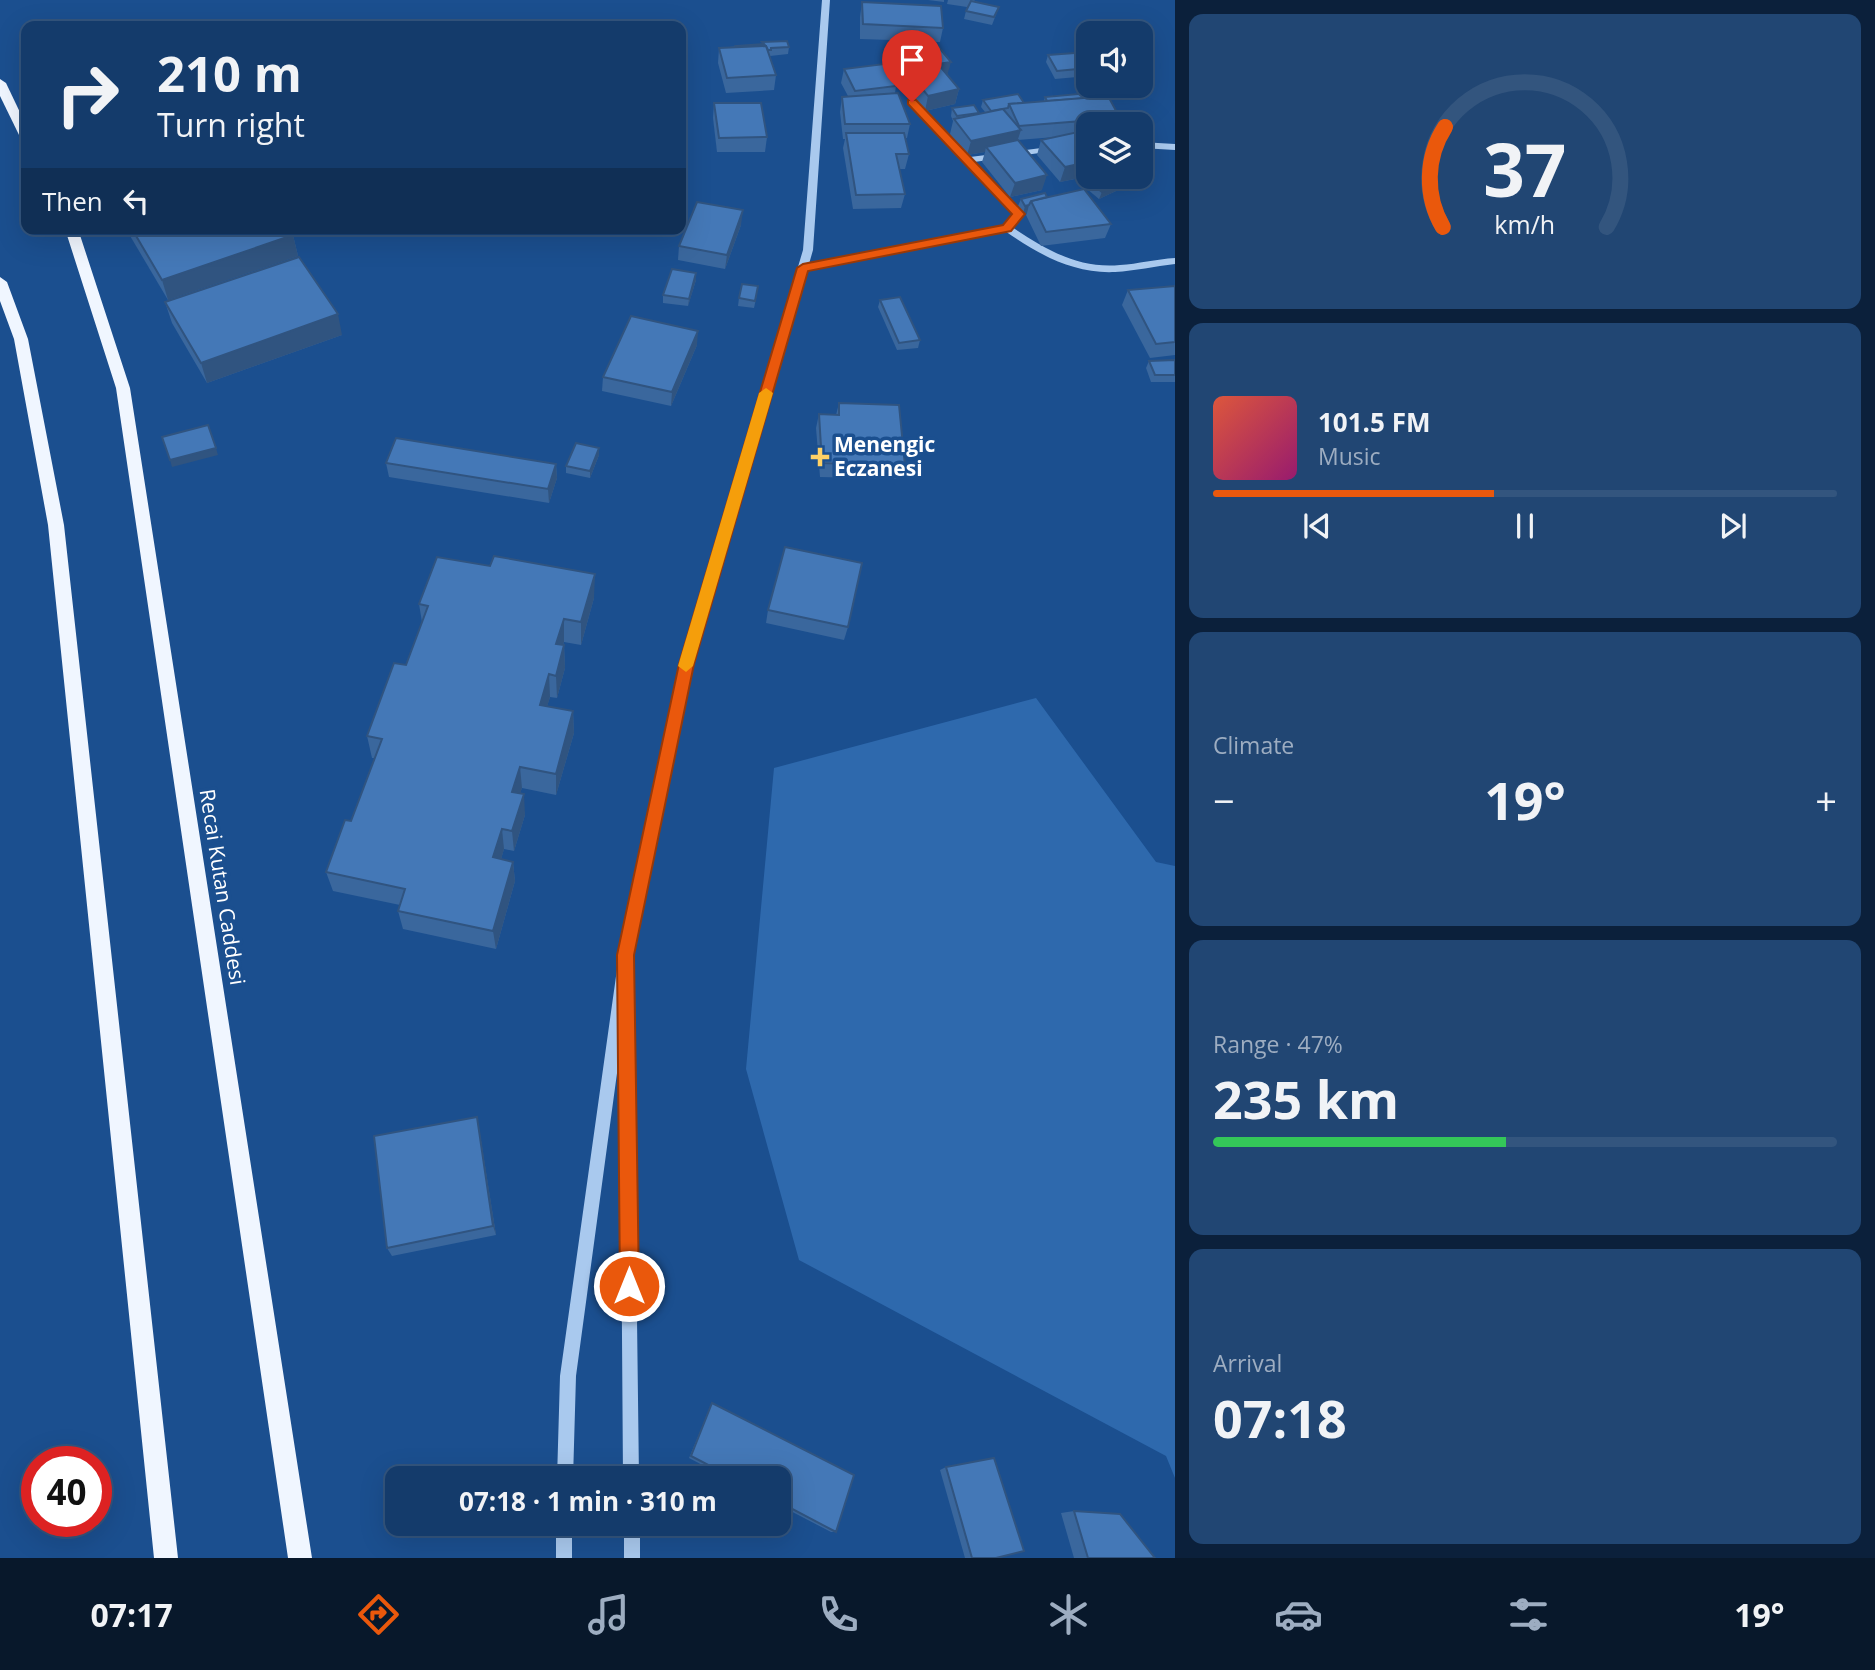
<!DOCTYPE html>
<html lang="en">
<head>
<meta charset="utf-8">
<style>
	body { margin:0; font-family:"Open Sans",sans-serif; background:#214673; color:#f1f3f6; height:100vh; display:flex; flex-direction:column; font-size:26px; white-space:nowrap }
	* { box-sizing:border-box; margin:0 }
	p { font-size:23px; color:#9dadc1 }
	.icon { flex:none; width:38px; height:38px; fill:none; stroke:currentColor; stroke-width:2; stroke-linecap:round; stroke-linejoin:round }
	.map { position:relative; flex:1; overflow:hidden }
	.sheet { display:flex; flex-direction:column; gap:14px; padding:14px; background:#0b203b; width:700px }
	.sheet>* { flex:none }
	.top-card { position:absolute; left:21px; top:21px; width:665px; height:214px; border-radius:14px; box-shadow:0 7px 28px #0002,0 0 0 2px #33557e; background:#143b6b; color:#f1f3f6; overflow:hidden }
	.fabs { position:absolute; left:1076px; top:21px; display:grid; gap:14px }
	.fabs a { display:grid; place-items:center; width:77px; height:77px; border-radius:14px; background:#143b6b; box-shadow:0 7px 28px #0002,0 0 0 2px #33557e; font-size:35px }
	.speed { position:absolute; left:21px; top:1446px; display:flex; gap:14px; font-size:35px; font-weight:700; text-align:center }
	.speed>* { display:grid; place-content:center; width:91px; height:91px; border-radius:50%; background:#143b6b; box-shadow:0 7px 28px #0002,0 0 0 2px #33557e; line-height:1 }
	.speed .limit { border:10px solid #d22; background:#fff; color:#111 }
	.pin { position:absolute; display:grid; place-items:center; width:60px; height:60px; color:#fff; margin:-72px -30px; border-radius:50% 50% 50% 0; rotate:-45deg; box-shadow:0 0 7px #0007 }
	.pin .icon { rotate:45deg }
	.me { position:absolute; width:77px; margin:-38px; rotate:0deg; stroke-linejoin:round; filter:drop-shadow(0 0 5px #0008) }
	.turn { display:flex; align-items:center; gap:24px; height:147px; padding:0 21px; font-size:32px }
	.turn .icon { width:91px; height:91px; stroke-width:2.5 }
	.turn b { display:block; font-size:49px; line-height:60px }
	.then { display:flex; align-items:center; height:66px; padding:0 21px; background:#0003; gap:14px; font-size:26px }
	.big { font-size:52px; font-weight:700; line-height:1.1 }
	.sheet .tile { flex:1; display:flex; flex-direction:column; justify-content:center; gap:10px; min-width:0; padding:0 24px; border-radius:14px; background:#214673 }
	.sheet .dial { align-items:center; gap:0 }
	.dial svg { height:182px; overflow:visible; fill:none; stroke:#33557e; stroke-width:7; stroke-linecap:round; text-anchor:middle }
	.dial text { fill:#f1f3f6; stroke:none }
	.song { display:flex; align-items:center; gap:21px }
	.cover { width:84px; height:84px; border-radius:10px; background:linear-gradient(135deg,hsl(10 70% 55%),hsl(320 70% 35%)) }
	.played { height:7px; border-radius:4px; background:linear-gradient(90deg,#ea580c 45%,#33557e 45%) }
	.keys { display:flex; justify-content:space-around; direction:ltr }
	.heat { display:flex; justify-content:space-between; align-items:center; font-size:38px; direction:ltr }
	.charge { height:10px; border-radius:5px; background:linear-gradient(90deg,#34c759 47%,#33557e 0) }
	.trip { position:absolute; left:385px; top:1466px; width:406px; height:70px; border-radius:14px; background:#143b6b; box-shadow:0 7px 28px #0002,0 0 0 2px #33557e; font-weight:700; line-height:70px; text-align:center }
	.menu { display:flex; height:112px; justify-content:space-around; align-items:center; background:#08182b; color:#9dadc1 }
	.menu .icon { width:49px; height:49px }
	.menu .selected { color:#ea580c }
	.menu b { font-size:32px; color:#f1f3f6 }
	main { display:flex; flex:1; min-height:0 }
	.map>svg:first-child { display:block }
	.green { fill:#2e69ad }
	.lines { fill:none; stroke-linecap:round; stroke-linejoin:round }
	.minor { fill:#a9c9ee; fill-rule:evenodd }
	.major { fill:#f0f6ff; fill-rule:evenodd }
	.wall { fill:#3a679d }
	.shaded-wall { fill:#305480 }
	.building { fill:#4478b7; stroke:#305480; stroke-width:2 }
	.route { fill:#ea580c; stroke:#983908; stroke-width:2 }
	.slow { fill:#f59e0b }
	.poi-dot { fill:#ffd166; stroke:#1b4f8f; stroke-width:2.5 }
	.labels { text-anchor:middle; stroke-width:7; stroke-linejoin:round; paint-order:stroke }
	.poi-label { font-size:21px; font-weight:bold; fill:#fff; stroke:#1b4f8f; text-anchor:start }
	.street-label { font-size:21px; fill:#fff; stroke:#1b4f8f }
</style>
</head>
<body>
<main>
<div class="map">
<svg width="1175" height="1558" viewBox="0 0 1175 1558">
	<rect width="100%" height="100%" fill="#1b4f8f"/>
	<path class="green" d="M1036,698L1156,862L1175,866V1478L1166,1456L799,1260L746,1069L774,768Z"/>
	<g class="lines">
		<g class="minor">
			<path d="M822,0H830L813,250L809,264L1003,226L1014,214L909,104L908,102L912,99L915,100L970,157L1057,146V150L1054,151L974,162L1024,214L1012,227C1045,249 1078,269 1120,265C1138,264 1156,259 1175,258V264C1155,266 1135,271 1115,272C1073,274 1038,254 1005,231L807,270L692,664L633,955L628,992L631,994L633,998L639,1479H623L620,1051L576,1376L573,1479H557L560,1376L619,955L680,664L803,250Z"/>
			<path d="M1141,142L1175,144V150L1141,148Z"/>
			<rect x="556" y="1524" width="16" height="34"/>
			<rect x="624" y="1524" width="16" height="34"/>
		</g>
		<g class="major">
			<path d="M0,79L6,83L26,125V141L20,137L0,96Z"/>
			<path d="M65,229H78L130,388L312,1558H288L116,388Z"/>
			<path d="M0,277L7,282L28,339L64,525L178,1558H154L48,525L14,339L0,301Z"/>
		</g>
	</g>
	<g class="wall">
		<path d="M928,0H944V2Z"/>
		<path d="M948,0H975L974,1L999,7L992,25L964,19L967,7L947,4Z"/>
		<path d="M862,2L943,28L940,42H934L948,75L959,89L955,104L925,111L886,63L889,48L922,41L860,39V17Z"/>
		<path d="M762,42L789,47L788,54L770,56L776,75L774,90L726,93L718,63L719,48L762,44Z"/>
		<path d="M1088,52V76L1055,79L1046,62L1048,55Z"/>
		<path d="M844,69L896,86L895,93L910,124L907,138H905L909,154L905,169H899L905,194L901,208L853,209L843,148L845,139H843L840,112L842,97L848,96L841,83Z"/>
		<path d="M1045,97H1103L1120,118L1117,124H1088V134L1081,135L1088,177H1135L1133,183L1099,199L1075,179L1060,182L1037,155L1041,140L1055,137L1018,140L1042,190L1010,197L982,162L985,152L967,155L950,134L953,121L951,116L952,108L979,114L985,112L981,107L983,100L1024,103L1044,101Z"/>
		<path d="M714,103L767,137L765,152H717L713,118Z"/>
		<path d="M1047,197L1111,224L1105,238L1041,246L1026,215L1027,213L1023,214L1018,206L1021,199Z"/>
		<path d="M741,225L725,269L678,260L679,246Z"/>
		<path d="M126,229H290L293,235L298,256L168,300Z"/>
		<path d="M696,273V280L688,306L663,303V295Z"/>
		<path d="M1175,286V355L1150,358L1122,305L1128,290Z"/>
		<path d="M757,294L754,308L738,306L739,298Z"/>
		<path d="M880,300L920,340L918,348L897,350L878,307Z"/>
		<path d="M165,302L342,335L207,383L172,323Z"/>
		<path d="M697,345L671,406L602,391L603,377Z"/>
		<path d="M1175,360V382H1151L1146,368L1149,361Z"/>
		<path d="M839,403L905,466L901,479L820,477L816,428L819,414L836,415Z"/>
		<path d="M599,455L590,478L566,473V466Z"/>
		<path d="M386,463L556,464L557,478L549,503L389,477Z"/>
		<path d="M594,598L581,645L564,642L563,645H564L565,668L557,698L550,697L547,706L573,711L574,733L556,795L522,788L520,793L525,815L514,851L504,849L501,859L513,862L515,881L496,949L403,929L398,911L400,905L333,891L326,872L351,821L375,758H372L367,736L406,665L422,622L419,604Z"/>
		<path d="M768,610L848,627L844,640L766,623Z"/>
		<path d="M479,1128L496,1235L392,1256L387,1248Z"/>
		<path d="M712,1403L836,1532H831L779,1505V1479H729L689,1458Z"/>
		<path d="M946,1467L996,1558H965L940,1470Z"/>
		<path d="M1074,1511L1155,1558H1074L1061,1513Z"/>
	</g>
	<g class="shaded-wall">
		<path d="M951,62L947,76L938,64Z"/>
		<path d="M959,89L955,104L925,111L928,96Z"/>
		<path d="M1021,130L1016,145L986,147L985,152L967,155L971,141Z"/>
		<path d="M1088,162V176L1077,171L1075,179L1060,182L1065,167Z"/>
		<path d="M1047,175L1042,190L1010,197L1015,183Z"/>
		<path d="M1134,177H1135L1133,183L1099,199L1102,192Z"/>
		<path d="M1029,205L1027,213L1023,214L1025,206Z"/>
		<path d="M743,210L741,225L725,269L727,255Z"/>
		<path d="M293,235L298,256L168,300L162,280Z"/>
		<path d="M696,273V280L688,306L689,299Z"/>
		<path d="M338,314L342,335L207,383L201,363Z"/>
		<path d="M698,331L697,345L671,406L672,392Z"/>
		<path d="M216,448L218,455L172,467L170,460Z"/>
		<path d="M599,448V455L590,478V471Z"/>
		<path d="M556,464L557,478L549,503L548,489Z"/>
		<path d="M595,574L594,598L581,645V622Z"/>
		<path d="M564,619V642L557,667L556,644Z"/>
		<path d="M564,645L565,668L557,698L556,676Z"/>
		<path d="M549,674L550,697L541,727L540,705Z"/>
		<path d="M573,711L574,733L556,795V774Z"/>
		<path d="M520,767L522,788L514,813L512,792Z"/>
		<path d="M524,794L525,815L514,851L512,831Z"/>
		<path d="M502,829L504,849L496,877L493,857Z"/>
		<path d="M513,862L515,881L496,949L493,931Z"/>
		<path d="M477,1117L479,1128L496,1235L493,1226Z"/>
	</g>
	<g class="building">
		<path d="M971,1L999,7L994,17L966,11Z"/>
		<path d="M862,2L941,6L943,28L863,24Z"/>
		<path d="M656,23L679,26H654Z"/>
		<path d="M932,39L951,62L938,64L959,89L928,96L889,48Z"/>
		<path d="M787,41L789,47L771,48V50H768L766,46L737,47L736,46L764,44L762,42Z"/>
		<path d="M766,46L776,75L727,78L719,48Z"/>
		<path d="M1088,52V68L1057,71L1048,55Z"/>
		<path d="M884,64L896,86L855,91L844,69Z"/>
		<path d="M1100,92L1103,97L1047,101L1045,97Z"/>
		<path d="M898,93L910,124H845L842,97Z"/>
		<path d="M1018,94L1024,103L1009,104L1008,108L991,111L983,100Z"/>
		<path d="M1108,96L1120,118L1019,126L1009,104Z"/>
		<path d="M714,103H761L767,137L719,138Z"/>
		<path d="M974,105L979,113L957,116L952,108Z"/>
		<path d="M1003,109L1021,130L971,141L954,119Z"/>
		<path d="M1078,132L1088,143V162L1065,167L1041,140Z"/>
		<path d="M846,133H904L909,154H896L905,194L856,195Z"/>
		<path d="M1018,140L1047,175L1015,183L986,147Z"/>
		<path d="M1088,169V177H1134L1102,192L1077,171Z"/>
		<path d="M1084,189L1111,224L1046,232L1031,201Z"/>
		<path d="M1045,193L1047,197L1031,201L1029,205L1025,206L1021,199Z"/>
		<path d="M697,202L743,210L727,255L679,246Z"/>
		<path d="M132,229H290L293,235L162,280Z"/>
		<path d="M299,257L338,314L201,363L165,302Z"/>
		<path d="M672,269L696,273L689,299L663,295Z"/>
		<path d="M742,284L758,286L755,301L739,298Z"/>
		<path d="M1175,286V342L1156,344L1128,290Z"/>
		<path d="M900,297L920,340L899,343L880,300Z"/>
		<path d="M631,316L698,331L672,392L603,377Z"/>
		<path d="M1175,360V375H1155L1149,361Z"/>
		<path d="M839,403L899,405L905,466L822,463L819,414L839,415Z"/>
		<path d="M208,425L216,448L170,460L162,437Z"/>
		<path d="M396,438L556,464L548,489L386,463Z"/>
		<path d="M576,443L599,448L590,471L566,466Z"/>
		<path d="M785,547L862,563L848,627L768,610Z"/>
		<path d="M494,556L595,574L581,622L564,619L556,644L564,645L556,676L549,674L540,705L573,711L556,774L520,767L512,792L524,794L512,831L502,829L493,857L513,862L493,931L398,911L405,889L326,872L345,820L351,821L382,739L367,736L394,663L406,665L428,606L419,604L437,557L490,566Z"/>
		<path d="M477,1117L493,1226L387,1248L374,1136Z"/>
		<path d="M712,1403L854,1475L836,1532L779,1502V1479H735L691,1456Z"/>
		<path d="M994,1458L1024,1551L996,1558H972L946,1467Z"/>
		<path d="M1074,1511L1120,1514L1155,1558H1088Z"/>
	</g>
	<path class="route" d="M908,100H916L1025,214L1011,231L1006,232L808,271L694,664L634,955L639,1286L636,1293L629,1296L622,1293L620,1286L617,955L679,664L797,268L803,264L1003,225L1012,214L908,104Z"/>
	<path class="slow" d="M766,388L773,393L693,666L686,672L678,666L759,393Z"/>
	<path class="poi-dot" d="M816.5 446.5h7v7h7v7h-7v7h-7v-7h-7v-7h7z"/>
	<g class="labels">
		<g class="poi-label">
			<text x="834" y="452">Menengic<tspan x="834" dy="24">Eczanesi</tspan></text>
		</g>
		<g class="street-label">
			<text transform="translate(222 887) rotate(81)" y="7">Recai Kutan Caddesi</text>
		</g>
	</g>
</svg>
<div class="fabs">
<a><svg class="icon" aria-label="sound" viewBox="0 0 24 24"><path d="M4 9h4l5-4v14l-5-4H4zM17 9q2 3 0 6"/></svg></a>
<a><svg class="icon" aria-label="layers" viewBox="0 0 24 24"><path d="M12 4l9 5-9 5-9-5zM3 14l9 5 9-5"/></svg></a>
</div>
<div class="speed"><div class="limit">40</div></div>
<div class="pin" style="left:912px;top:102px;background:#d93025"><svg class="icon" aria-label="arrive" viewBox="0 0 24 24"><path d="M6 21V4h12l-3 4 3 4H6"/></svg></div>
<svg class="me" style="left:629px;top:1286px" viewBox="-20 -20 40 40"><circle r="17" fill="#ea580c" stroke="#fff" stroke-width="3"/><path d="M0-11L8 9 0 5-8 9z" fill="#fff"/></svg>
<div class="trip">07:18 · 1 min · 310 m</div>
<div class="top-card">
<div class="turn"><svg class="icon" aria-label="right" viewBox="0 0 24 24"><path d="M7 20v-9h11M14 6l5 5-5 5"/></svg><div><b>210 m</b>Turn right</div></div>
<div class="then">Then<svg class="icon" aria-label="left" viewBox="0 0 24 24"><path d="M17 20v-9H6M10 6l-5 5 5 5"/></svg></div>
</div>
</div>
<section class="sheet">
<div class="tile dial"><svg viewBox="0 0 100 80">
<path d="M14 69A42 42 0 1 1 86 69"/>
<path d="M14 69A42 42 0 0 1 15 25" stroke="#ea580c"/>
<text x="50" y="56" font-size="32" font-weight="700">37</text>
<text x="50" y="72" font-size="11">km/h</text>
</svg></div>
<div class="tile">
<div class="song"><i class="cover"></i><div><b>101.5 FM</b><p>Music</p></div></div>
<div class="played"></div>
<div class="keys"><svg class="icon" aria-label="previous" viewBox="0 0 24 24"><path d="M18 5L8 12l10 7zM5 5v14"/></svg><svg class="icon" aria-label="pause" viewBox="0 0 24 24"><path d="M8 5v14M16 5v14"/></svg><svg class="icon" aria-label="next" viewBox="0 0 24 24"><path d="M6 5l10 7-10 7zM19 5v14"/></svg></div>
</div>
<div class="tile"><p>Climate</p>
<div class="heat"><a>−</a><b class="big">19°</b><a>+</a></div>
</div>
<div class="tile"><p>Range · 47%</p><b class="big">235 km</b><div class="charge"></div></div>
<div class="tile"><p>Arrival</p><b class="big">07:18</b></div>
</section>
</main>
<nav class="menu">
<b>07:17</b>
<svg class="icon selected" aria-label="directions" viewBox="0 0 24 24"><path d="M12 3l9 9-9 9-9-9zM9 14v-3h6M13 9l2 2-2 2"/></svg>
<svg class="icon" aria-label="music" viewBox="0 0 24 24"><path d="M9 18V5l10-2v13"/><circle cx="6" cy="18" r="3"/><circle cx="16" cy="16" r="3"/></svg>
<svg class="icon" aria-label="phone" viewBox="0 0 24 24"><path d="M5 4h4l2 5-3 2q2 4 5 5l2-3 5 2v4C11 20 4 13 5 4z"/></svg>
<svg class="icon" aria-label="climate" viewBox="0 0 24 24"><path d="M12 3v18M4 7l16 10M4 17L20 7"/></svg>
<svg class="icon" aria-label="car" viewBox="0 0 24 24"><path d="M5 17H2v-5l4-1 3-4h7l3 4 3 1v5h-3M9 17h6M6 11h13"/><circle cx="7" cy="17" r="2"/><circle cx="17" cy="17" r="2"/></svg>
<svg class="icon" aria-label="filters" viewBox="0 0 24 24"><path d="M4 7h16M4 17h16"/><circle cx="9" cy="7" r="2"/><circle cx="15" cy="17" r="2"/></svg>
<b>19°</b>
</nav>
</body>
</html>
